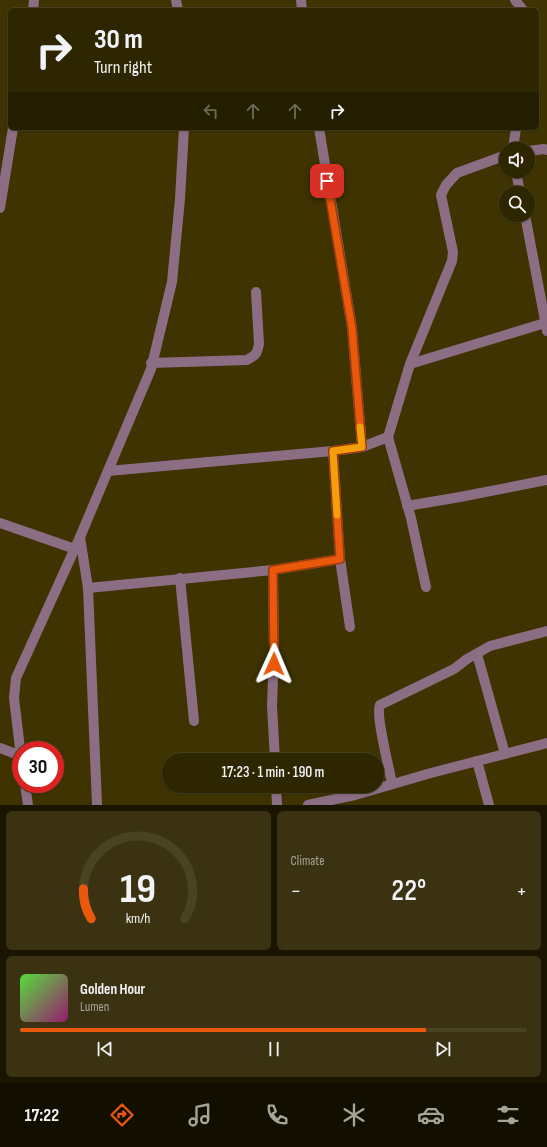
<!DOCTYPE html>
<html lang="en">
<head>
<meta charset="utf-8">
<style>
	body { margin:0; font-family:"Sofia Sans Condensed",sans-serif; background:#3a3210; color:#f1f3f6; height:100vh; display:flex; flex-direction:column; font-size:15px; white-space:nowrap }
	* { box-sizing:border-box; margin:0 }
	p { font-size:13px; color:#a7a599 }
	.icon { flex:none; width:22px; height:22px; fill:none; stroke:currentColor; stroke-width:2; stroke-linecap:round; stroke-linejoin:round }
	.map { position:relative; height:805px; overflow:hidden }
	.panel { display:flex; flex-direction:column; gap:6px; padding:6px; background:#191501; flex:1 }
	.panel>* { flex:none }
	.banner { position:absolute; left:8px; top:8px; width:531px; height:122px; border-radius:6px; box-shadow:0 1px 3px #0004,0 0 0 1px #494323; background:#2e2601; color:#f1f3f6; overflow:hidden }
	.buttons { position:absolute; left:499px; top:142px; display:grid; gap:8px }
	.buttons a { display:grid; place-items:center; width:36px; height:36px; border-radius:50%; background:#2e2601; box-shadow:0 1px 3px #0004,0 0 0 1px #494323; font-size:20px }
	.speed { position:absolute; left:12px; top:741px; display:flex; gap:8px; font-size:20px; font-weight:700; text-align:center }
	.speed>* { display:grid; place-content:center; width:52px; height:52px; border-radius:50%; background:#2e2601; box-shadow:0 1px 3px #0004,0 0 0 1px #494323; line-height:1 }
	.speed .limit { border:6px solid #d22; background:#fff; color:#111 }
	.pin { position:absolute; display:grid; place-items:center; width:34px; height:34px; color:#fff; margin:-17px; border-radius:8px; box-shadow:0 2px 6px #0006 }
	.me { position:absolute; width:44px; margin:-22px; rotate:1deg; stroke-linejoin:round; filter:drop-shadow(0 0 3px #0008) }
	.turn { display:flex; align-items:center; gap:14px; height:84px; padding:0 20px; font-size:18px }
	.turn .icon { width:52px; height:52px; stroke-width:2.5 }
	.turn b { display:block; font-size:28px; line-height:34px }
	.lanes { display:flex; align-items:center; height:38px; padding:0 20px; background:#0003; justify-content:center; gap:20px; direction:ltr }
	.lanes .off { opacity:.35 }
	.big { font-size:30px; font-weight:600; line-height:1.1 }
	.panel .card { flex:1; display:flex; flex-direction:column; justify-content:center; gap:6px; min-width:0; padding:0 14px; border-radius:6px; background:#3a3210 }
	.panel .dial { align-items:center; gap:0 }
	.dial svg { height:104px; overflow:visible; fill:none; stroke:#494323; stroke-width:7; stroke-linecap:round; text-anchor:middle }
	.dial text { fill:#f1f3f6; stroke:none }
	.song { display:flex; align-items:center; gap:12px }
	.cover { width:48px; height:48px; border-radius:6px; background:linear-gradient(135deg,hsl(110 70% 55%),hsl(320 70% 35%)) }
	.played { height:4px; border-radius:2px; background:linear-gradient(90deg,#ea580c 80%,#494323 80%) }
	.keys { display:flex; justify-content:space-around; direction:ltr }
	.heat { display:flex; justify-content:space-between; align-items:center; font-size:22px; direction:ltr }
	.panel .tiles { flex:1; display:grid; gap:6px; grid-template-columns:1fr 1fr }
	.card:last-child { grid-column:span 2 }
	.trip { position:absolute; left:162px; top:753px; width:222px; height:40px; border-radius:20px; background:#2e2601; box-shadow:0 1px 3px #0004,0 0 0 1px #494323; font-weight:600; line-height:40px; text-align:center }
	.dock { display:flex; height:64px; justify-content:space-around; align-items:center; background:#120f00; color:#a7a599 }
	.dock .icon { width:28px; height:28px }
	.dock .current { color:#ea580c }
	.dock b { font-size:18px; color:#f1f3f6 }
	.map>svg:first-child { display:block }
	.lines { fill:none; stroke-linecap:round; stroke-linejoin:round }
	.minor { stroke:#8c6e84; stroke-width:10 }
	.route-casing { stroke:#983908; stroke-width:10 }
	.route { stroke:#ea580c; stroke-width:7 }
	.slow { stroke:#f59e0b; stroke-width:7 }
</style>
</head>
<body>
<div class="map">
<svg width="547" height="805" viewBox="0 0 547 805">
	<rect width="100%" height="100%" fill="#3e3301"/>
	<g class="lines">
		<g class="minor">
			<path d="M176,0L178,10"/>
			<path d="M301,0L302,10"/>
			<path d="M515,0L523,10"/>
			<path d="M33,10L34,0"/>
			<path d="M319,128L352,328L362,447"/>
			<path d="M513,149L516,128"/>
			<path d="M528,151L544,149L547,150"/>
			<path d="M516,171L520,193"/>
			<path d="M0,208L13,128"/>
			<path d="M525,215L547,331"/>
			<path d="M151,363L247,360C256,355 257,354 259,344L256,292"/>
			<path d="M410,364L545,323"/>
			<path d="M388,437L411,518L426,587"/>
			<path d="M333,451L362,447L388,437L410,364L452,261L453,252L441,195L446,185L457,173L506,155"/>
			<path d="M108,471L333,451L340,559L273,570"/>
			<path d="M407,506L460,497L547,480"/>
			<path d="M0,523L75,549"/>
			<path d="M80,537L88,588L273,570L274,650L272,706L275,760"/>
			<path d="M340,559L350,627"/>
			<path d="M180,578L194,721"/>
			<path d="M88,588L97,805"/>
			<path d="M477,654L505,754"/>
			<path d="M0,748L21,756"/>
			<path d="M21,757L14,698L16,678L80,537L151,369L172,282L180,199L184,128"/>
			<path d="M477,761L489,805"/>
			<path d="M25,784L28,805"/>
			<path d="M392,784C390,771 375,714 380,705L454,669L467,659L490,646L547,631"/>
			<path d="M276,786L277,805"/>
			<path d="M308,805L355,795L431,773L547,743"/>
		</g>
	</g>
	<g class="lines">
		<g class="route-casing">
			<path id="route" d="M274,664L273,570L340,559L333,451L362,447L352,328L327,181"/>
		</g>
		<use href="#route" class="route"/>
		<path class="slow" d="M337,515L333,451L362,447L360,427"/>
	</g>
</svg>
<div class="buttons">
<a><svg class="icon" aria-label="sound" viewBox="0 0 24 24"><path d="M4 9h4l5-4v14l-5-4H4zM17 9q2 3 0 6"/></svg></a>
<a><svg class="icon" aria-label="search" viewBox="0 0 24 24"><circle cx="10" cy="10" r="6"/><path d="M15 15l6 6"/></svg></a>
</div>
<div class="speed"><div class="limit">30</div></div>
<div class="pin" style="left:327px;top:181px;background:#d93025"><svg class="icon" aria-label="arrive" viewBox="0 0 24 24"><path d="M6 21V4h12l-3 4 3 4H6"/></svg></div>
<svg class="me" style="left:274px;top:664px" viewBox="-20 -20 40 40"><path d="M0-17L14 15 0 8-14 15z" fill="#ea580c" stroke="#fff" stroke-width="4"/></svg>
<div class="trip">17:23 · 1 min · 190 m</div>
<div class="banner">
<div class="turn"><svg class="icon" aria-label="right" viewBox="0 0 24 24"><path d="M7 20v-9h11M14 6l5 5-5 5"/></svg><div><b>30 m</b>Turn right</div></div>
<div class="lanes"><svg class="icon off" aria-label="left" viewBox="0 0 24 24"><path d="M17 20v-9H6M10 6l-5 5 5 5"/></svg><svg class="icon off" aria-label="ahead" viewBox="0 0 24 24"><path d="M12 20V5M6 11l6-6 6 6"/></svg><svg class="icon off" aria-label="ahead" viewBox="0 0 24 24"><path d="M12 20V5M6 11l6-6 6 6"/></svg><svg class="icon" aria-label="right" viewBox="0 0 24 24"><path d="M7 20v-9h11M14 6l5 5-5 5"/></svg></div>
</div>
</div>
<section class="panel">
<div class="tiles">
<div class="card dial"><svg viewBox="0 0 100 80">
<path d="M14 69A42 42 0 1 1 86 69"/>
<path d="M14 69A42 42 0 0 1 8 46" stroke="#ea580c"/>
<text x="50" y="56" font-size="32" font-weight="700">19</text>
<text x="50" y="72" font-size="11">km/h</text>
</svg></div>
<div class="card"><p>Climate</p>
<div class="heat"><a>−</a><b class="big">22°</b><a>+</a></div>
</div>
<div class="card">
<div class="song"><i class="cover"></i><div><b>Golden Hour</b><p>Lumen</p></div></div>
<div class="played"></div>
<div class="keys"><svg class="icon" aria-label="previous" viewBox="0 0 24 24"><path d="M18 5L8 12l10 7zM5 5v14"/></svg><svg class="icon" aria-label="pause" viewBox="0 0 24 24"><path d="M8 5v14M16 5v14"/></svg><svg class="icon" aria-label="next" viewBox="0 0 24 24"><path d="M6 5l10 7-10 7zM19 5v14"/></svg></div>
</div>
</div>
</section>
<nav class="dock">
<b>17:22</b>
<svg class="icon current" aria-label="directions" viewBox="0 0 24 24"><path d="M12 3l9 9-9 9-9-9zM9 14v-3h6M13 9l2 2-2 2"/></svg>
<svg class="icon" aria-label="music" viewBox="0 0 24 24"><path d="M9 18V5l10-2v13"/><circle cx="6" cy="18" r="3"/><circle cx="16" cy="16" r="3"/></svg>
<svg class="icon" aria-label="phone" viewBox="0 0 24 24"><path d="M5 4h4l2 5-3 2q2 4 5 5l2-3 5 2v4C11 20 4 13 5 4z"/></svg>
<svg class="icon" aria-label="climate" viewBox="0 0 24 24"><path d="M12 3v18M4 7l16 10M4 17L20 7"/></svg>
<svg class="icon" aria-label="car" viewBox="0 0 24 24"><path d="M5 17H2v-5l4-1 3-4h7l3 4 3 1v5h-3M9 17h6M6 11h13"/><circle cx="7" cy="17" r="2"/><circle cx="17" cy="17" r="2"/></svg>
<svg class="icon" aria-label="filters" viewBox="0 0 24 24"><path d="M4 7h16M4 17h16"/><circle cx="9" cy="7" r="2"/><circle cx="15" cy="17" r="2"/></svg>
</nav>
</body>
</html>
